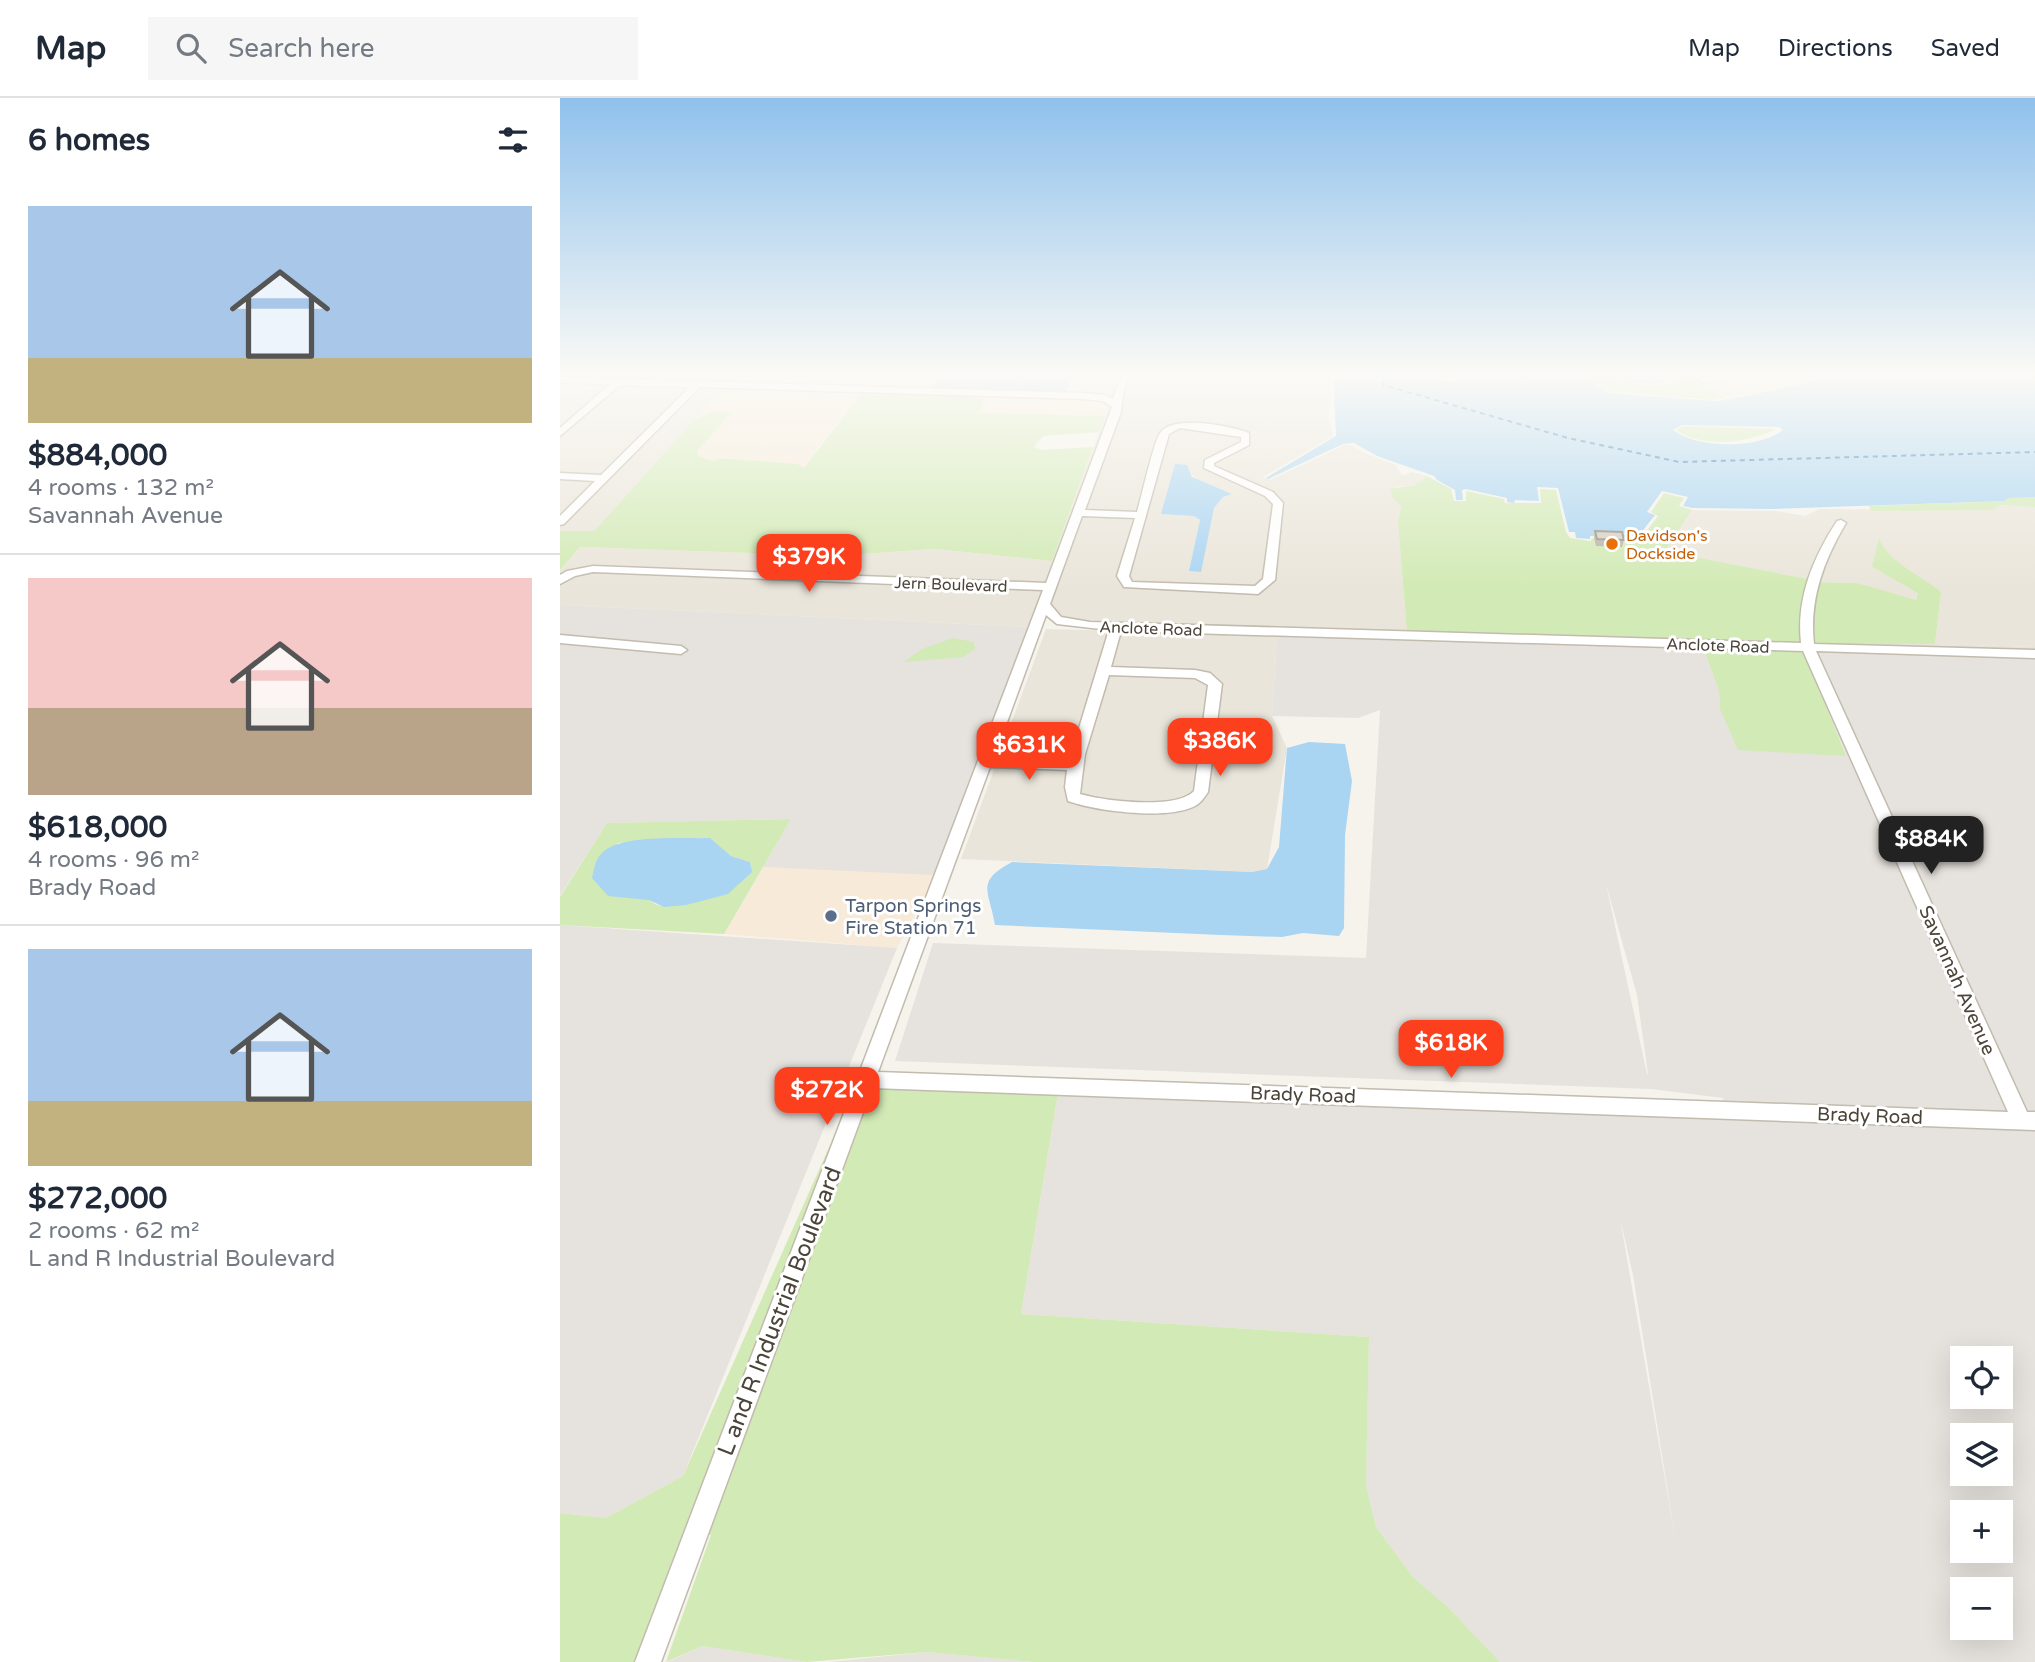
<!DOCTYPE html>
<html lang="en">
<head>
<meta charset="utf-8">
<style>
	:root { --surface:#fff; --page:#f6f6f7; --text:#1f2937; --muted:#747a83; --line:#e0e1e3; --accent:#fc3f1d }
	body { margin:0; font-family:"Varela Round",sans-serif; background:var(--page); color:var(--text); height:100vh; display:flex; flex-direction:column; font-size:26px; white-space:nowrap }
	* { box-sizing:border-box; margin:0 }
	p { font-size:23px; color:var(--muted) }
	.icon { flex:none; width:38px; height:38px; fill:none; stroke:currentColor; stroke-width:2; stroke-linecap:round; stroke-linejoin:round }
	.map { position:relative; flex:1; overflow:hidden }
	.panel { display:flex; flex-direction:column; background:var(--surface); width:560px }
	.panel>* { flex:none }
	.tools { position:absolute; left:1390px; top:1248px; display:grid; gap:14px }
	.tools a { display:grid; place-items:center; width:63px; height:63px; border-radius:0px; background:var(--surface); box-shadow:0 7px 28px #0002; font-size:35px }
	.price { position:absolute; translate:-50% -60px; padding:0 16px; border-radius:14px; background:var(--accent); color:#fff; font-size:23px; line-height:46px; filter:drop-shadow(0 2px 4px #0008) }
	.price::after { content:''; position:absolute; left:50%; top:42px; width:21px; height:16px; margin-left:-10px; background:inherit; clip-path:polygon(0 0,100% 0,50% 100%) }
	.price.selected { background:#222; color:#fff }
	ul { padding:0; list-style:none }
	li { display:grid; align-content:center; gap:14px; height:371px; padding:0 28px }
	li+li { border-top:2px solid var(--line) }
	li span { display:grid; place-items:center; height:217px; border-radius:0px; color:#555 }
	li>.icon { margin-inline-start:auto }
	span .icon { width:126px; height:126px; fill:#fffc; stroke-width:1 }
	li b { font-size:30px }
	h2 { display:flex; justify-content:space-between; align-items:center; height:84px; padding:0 28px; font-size:30px }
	header { display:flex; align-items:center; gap:42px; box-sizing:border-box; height:98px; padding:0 35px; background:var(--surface); border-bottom:2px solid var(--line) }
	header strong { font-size:33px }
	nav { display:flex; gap:38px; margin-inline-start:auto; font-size:24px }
	.search { width:490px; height:63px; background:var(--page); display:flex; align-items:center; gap:18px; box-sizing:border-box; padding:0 24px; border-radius:0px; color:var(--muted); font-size:26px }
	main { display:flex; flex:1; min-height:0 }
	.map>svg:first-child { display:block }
</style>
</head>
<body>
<header>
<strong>Map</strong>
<div class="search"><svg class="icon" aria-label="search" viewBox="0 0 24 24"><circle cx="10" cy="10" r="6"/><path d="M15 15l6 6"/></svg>Search here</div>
<nav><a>Map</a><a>Directions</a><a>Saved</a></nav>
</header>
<main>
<section class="panel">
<h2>6 homes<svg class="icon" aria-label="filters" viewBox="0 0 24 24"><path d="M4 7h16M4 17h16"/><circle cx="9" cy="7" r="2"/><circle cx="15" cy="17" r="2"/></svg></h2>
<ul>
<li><span style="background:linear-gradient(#a9c7e8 70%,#c2b280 0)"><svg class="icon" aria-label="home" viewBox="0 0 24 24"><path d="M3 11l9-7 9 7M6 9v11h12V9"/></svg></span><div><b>$884,000</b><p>4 rooms · 132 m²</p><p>Savannah Avenue</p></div></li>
<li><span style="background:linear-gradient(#f6c9c9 60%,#b9a48a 0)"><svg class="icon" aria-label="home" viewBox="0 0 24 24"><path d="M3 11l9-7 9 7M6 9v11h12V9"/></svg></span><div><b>$618,000</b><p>4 rooms · 96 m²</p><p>Brady Road</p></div></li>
<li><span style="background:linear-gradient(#a9c7e8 70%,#c2b280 0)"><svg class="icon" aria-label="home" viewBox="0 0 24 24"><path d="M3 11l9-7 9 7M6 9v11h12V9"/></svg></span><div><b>$272,000</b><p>2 rooms · 62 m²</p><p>L and R Industrial Boulevard</p></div></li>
</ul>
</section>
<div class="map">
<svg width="1475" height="1564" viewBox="0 0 1475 1564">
	<rect width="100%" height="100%" fill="#f6f3ec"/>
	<!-- residential -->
	<path fill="#eae5da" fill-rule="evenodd" d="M194 274H233L221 287 184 285Z
		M240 274H303L291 290 227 288Z
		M545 274H563L554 302 509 295 512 285Z
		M569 274H771V301L768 313 773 338 703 379 710 382 785 347H791L804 355 836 367 842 378 852 374 867 378 855 387 836 389 833 401 841 408 838 425 847 534 531 525 500 519 490 508 522 418 576 419 558 478 559 483 565 489 688 495 700 494 713 482 722 404 711 394 652 369 653 365 689 345V336L682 333 625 326 607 329 601 335 577 415 523 413Z
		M1126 274H1177L1139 281 1142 284 1196 274H1274L1201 294 1165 299 1131 280Z
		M1381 274H1475V279L1410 281Z
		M0 284 53 285 0 332Z
		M59 286 134 288 42 378 0 376V338Z
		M140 288 289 293 287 295 161 292 34 433H0V428Z
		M549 306 552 309 488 487 35 469 0 479V472L20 449 273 458 375 451 492 463Z
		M618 329 683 338V344L645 370 651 375 706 397 714 405 705 481 696 489 575 486 567 481 608 336ZM629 374 641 385 672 396 663 399 654 410 640 474 629 473 640 422 634 418 602 416Z
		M0 380 37 382 0 420Z
		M1441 407 1475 409V549L1375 546 1381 494 1336 463 1323 449 1312 469 1359 495 1355 503 1297 485 1256 484 1286 425 1279 422 1268 437 1248 481 1105 453 1132 412 1216 413 1245 418 1259 411 1433 412Z
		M31 474 486 492 470 529 0 507V484L13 477Z
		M486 531 717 537 712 618 727 650 707 771 692 774 401 761Z"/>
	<!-- commercial -->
	<path fill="#f7ead8" d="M303 274H380L368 292 291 290Z
		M161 292 286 295 289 293 539 302 549 306 545 318 419 315 426 298 302 296 272 331 244 370 238 366 159 360 153 363 138 358 137 353 168 317 134 322Z
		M203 769 377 775 337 850 164 836Z"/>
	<!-- industrial -->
	<path fill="#e6e2dd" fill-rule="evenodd" d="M0 274H103L93 283 0 281Z
		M110 274H194L184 285 99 284Z
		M0 507 470 529 376 777 203 769 231 721 47 725 0 798V545L122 556 127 550 0 538Z
		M717 537 1143 549 1159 593 1160 611 1286 657 1244 552 1451 1016 1164 1005 1163 1000 1091 991 335 963 373 845 806 860 820 612 798 620 712 618ZM1046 786 1077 897 1088 976H1087Z
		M1341 545 1475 549V553L1277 547Z
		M1254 552 1475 559V1017L1465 1016Z
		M0 827 337 850 123 1378 46 1420 0 1415Z
		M498 995 1475 1030V1564H940L889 1510 853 1479 816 1429 806 1387 809 1239 461 1216ZM1060 1120 1073 1177 1119 1463V1462ZM1402 1260H1440V1298H1402ZM1402 1337H1440V1376H1402ZM1402 1414H1440V1452H1402ZM1402 1491H1440V1530H1402Z
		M142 1548 247 1564H107Z
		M366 1554 473 1564H269Z"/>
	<!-- green -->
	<path fill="#d2eab5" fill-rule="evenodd" d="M1035 277C1059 285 1105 294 1127 278L1165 299 1154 302 1049 293 1029 281Z
		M301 296 426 298 420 315 545 318 539 334 483 338 474 349 482 352 533 349 492 463 375 451 273 458 20 449 0 472V433H34L134 322 157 313 172 314 137 353 138 358 153 363 159 360 238 366 244 370Z
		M1124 328 1216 331C1187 345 1144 351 1116 332Z
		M867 378 891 391 894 403H906V393L944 401 945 405H981L980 391 996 392 1006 434 1010 440 1030 443 1033 440 1080 442 1098 418 1091 414 1104 395 1124 400 1119 408 1132 412 1105 453 1248 481 1240 530 1243 546 847 534 838 425 841 408 833 401 830 391 855 387Z
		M1475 399V409L1441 407 1433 412 1311 413 1309 408 1444 403 1448 400Z
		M1319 440C1329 465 1361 477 1381 494L1375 546H1252L1249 533 1256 484 1297 485 1356 502 1358 495 1312 469Z
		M393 540 414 544 415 551 403 559 344 564 362 551Z
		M1143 549 1244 552 1286 658 1178 652 1160 611 1159 593Z
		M231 721 164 836 0 827V799L47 725ZM149 740 171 758 190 764 191 768C170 781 111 826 89 801 76 786 67 762 57 745Z
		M298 984 75 1564H0V1415L46 1420 123 1378Z
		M310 988 498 995 461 1216 809 1239 806 1387 816 1429 853 1479 889 1510 940 1564H473L366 1554 247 1564 142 1548 106 1564 151 1437 145 1435Z"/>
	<!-- water -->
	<path fill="#a9d4f2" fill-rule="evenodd" d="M384 274H542L510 284 506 295 370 292Z
		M773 274H870V278C885 285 897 287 909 274H1124V277C1103 293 1058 283 1035 276L1027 280 1048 295 1155 303 1188 298 1292 274H1376L1410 282 1475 280V399L1448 400 1444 403 1212 411 1132 410 1123 408 1128 399 1102 393 1087 414 1095 417 1077 440 1030 438V441L1016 440 1015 434H1009L998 390 977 389 979 403 955 402 954 405 947 404V400L906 391 902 392 903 402H896L895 392 877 382 874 378 817 358 794 345 783 346 708 381 706 380 776 338ZM1122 327 1219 329 1223 332C1199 351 1138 351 1113 332Z
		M615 366 627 367 632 379 672 396 663 399 654 410 641 474 629 473 640 422 634 418 601 416Z
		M749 644 785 646 792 683 785 737 784 830 779 838 743 835 722 839 661 837 435 827C429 792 415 784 452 764L692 774 707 771 719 749 727 650Z
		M150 740 171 758 190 764 192 774 168 796 126 807 104 809 89 802 48 798 32 780C34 771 35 762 42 755 60 736 123 741 150 740Z"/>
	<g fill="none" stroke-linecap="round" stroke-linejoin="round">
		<!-- ferry -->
		<path stroke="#2e7ab2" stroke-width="2" stroke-dasharray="5 4.5" stroke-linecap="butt" d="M825 274 823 287 1008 340 1119 364 1475 354"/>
		<defs>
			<path id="minor" d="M562 274H570L563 296 561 314 525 412 577 414C582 397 593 346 600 335 613 316 671 328 689 335V347L654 365V368L713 394 723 405 715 482 698 496 564 489 557 478 575 420 522 418 490 506 501 519 530 524 1241 545C1236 500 1253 460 1277 423L1281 422 1286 425C1264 462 1249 501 1254 546L1475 552V560L1256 553 1467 1014H1475V1032L312 990 101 1564H75L483 492 33 474 15 478 0 486V477L7 473 33 468 486 485 552 309 543 303 524 301 140 289 4 426 0 427V418L35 383 0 381V375L41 377 130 289 60 287 0 338V330L50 286 0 285V279L524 295 545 297 553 301ZM620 330 681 339V344L645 362 644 370 705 398 713 406 703 481 695 488 572 484 569 478 609 336ZM486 517 497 526 549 532 509 663 434 660ZM561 533 1243 553 1448 1014 318 974 430 669 507 672 505 689 508 703C537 713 604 722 633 709 640 706 644 700 648 694L662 586 650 575 635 572 551 569ZM549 577 635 580 648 587 634 693C616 712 545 703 520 696L525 656Z
				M1173 274H1190L1143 285 1138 282Z
				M0 537 121 548 127 552 121 556 0 545Z"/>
		</defs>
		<!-- minor casing -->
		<use href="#minor" stroke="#c2bbae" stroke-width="3"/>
		<!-- minor -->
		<use href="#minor" fill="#fff" fill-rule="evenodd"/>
	</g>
	<!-- wall -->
	<path fill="#bab2a6" d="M1035 433 1064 442 1062 449 1036 448 1034 440Z"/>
	<!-- building -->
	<path fill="#d8cfc1" stroke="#979187" stroke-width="2" d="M1035 433 1062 434 1064 442 1037 441Z"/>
	<!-- sky -->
	<linearGradient id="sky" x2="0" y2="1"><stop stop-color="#8fc1ec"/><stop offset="0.56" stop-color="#fbfaf6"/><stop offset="1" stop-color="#fbfaf6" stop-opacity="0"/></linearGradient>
	<rect width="1475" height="493" fill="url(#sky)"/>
	<!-- markers -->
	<circle fill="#e8710a" stroke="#fff" stroke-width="2.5" cx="1052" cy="446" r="7"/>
	<circle fill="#5c6f8a" stroke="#fff" stroke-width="2.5" cx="271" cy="818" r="7"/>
	<g text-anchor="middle" stroke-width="6" stroke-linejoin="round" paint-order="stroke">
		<!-- far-food labels -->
		<g font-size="16" fill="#c56008" stroke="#fff" text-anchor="start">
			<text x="1066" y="443">Davidson's<tspan x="1066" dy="18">Dockside</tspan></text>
		</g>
		<!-- far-street labels -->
		<g font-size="16" fill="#4b4439" stroke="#fff">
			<text transform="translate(391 486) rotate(2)" y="6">Jern Boulevard</text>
			<text transform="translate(591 530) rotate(2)" y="6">Anclote Road</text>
			<text transform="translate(1158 547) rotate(2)" y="6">Anclote Road</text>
		</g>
		<!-- service labels -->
		<g font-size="19" fill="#4e5e75" stroke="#fff" text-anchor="start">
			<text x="285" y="814">Tarpon Springs<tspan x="285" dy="22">Fire Station 71</tspan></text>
		</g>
		<!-- street labels -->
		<g font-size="19" fill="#4b4439" stroke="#fff">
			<text transform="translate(1398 882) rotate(66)" y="7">Savannah Avenue</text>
			<text transform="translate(743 996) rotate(2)" y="7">Brady Road</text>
			<text transform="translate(1310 1017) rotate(2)" y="7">Brady Road</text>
		</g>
		<!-- near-street labels -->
		<g font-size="23" fill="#4b4439" stroke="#fff">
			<text transform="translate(219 1213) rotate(-69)" y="8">L and R Industrial Boulevard</text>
		</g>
	</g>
</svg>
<div class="tools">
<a><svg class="icon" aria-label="locate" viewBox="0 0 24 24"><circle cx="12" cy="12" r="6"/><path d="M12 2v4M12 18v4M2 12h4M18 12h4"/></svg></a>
<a><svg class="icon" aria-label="layers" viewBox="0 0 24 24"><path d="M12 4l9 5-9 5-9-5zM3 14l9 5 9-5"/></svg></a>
<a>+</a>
<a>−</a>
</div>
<b class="price" style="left:249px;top:496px">$379K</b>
<b class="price" style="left:660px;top:680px">$386K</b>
<b class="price" style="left:469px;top:684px">$631K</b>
<b class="price selected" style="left:1371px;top:778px">$884K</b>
<b class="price" style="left:891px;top:982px">$618K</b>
<b class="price" style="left:267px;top:1029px">$272K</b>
</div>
</main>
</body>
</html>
